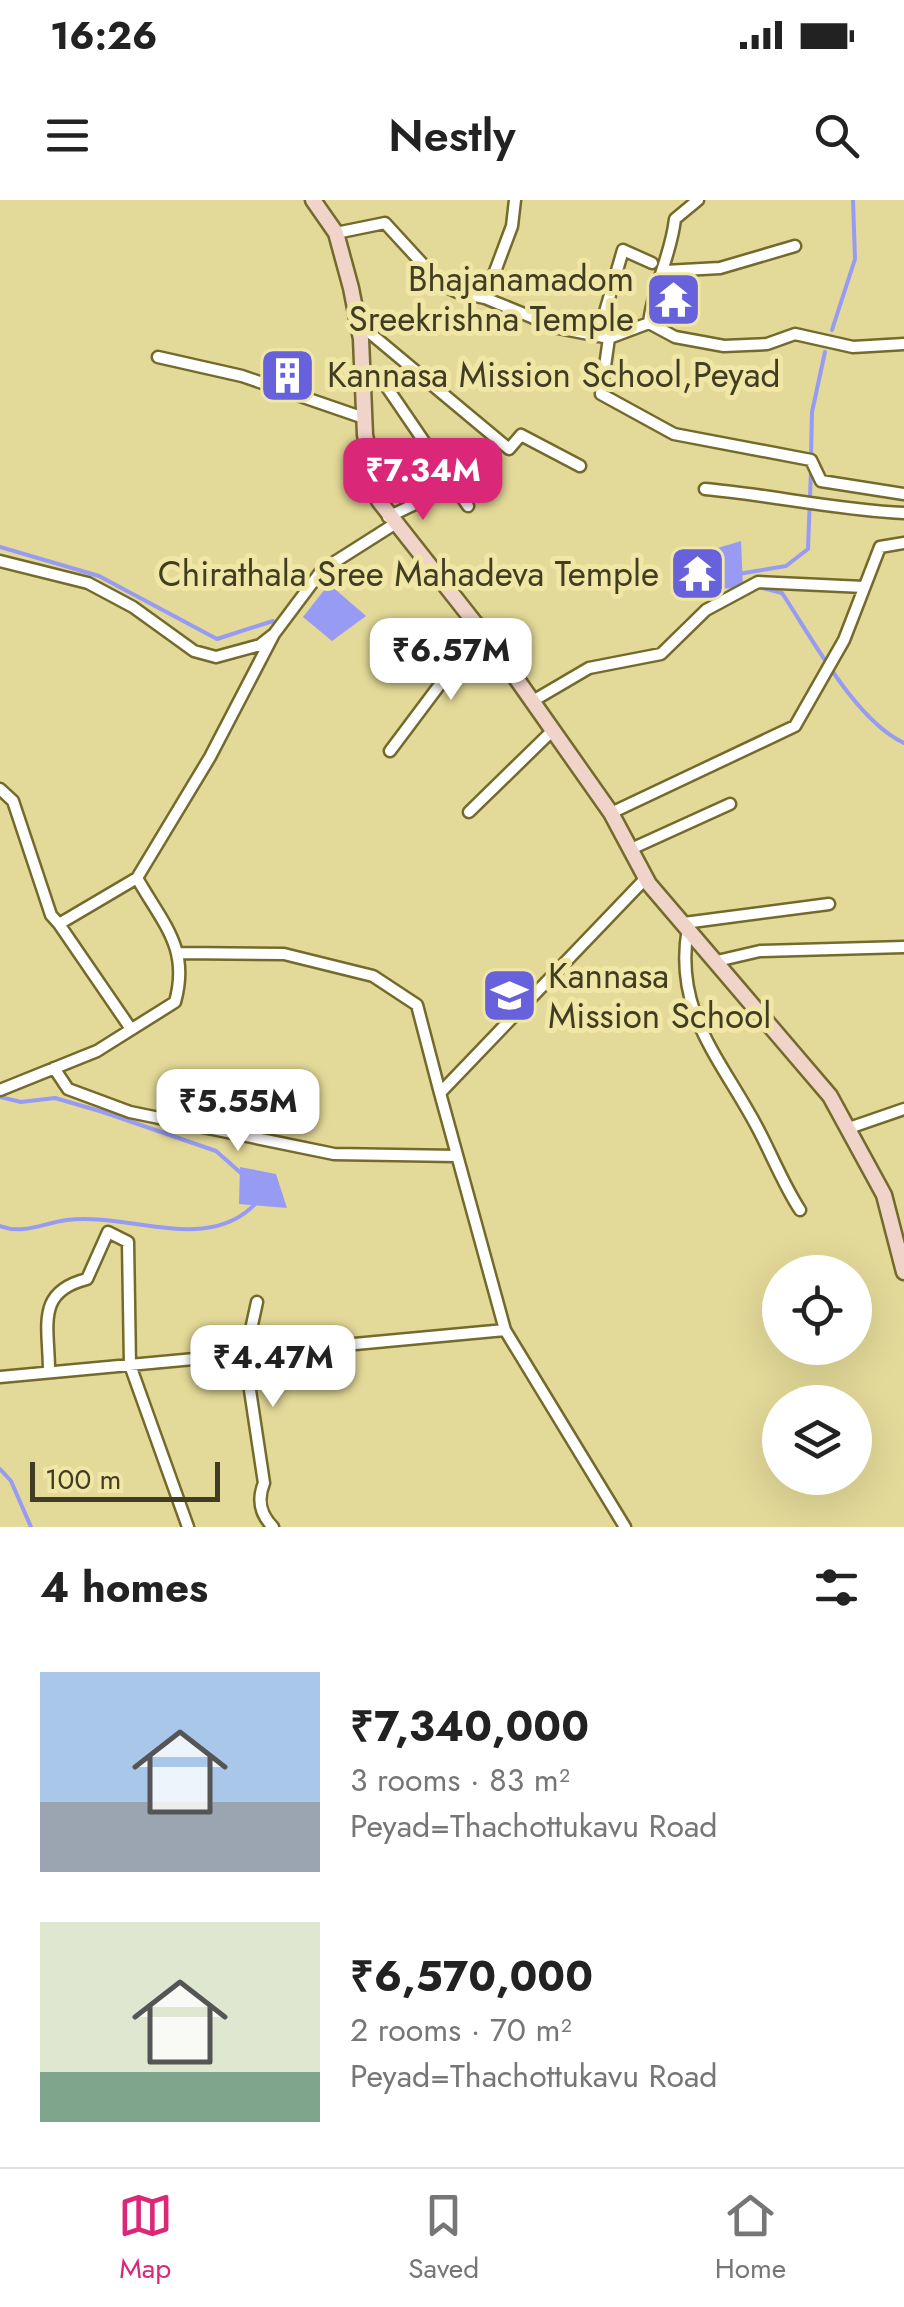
<!DOCTYPE html>
<html lang="en">
<head>
<meta charset="utf-8">
<style>
	:root { --surface:#fff; --page:#f2f2f2; --text:#222; --muted:#767676; --line:#e0e0e0; --accent:#db2777 }
	body { margin:0; font-family:Jost,sans-serif; background:var(--page); color:var(--text); height:100vh; display:flex; flex-direction:column; font-size:38px; white-space:nowrap }
	* { box-sizing:border-box; margin:0 }
	p { font-size:32px; color:var(--muted) }
	.icon { flex:none; width:55px; height:55px; fill:none; stroke:currentColor; stroke-width:2; stroke-linecap:round; stroke-linejoin:round }
	.map { position:relative; height:1327px; overflow:hidden }
	.sheet { display:flex; flex-direction:column; background:var(--surface); flex:1 }
	.sheet>* { flex:none }
	.tools { position:absolute; left:762px; top:1055px; display:grid; gap:20px }
	.tools a { display:grid; place-items:center; width:110px; height:110px; border-radius:50%; background:var(--surface); box-shadow:0 10px 40px #0002; font-size:50px }
	.scale { position:absolute; left:30px; bottom:25px; width:190px; box-sizing:border-box; padding-left:10px; border:5px solid #413d22; border-top:0; font-size:28px; line-height:35px; white-space:nowrap; color:#413d22; -webkit-text-stroke:8px #f0e6a5; paint-order:stroke }
	.price { position:absolute; translate:-50% -85px; padding:0 22px; border-radius:20px; background:#fff; color:#222; font-size:32px; line-height:65px; filter:drop-shadow(0 2px 5px #0008) }
	.price::after { content:''; position:absolute; left:50%; top:60px; width:30px; height:22px; margin-left:-15px; background:inherit; clip-path:polygon(0 0,100% 0,50% 100%) }
	.price.on { background:var(--accent); color:#fff }
	ul { padding:0; list-style:none }
	li { display:flex; align-items:center; gap:30px; height:250px; padding:0 40px }
	li span { display:grid; place-items:center; flex:none; width:280px; height:200px; border-radius:0px; color:#555 }
	li>.icon { margin-inline-start:auto }
	span .icon { width:120px; height:120px; fill:#fffc; stroke-width:1 }
	li b { font-size:42px }
	h2 { display:flex; justify-content:space-between; align-items:center; height:120px; padding:0 40px; font-size:42px }
	.status { display:flex; justify-content:space-between; align-items:center; height:70px; padding:0 50px; background:var(--surface); direction:ltr }
	.status svg { height:28px; fill:currentColor }
	header { display:flex; justify-content:space-between; align-items:center; height:130px; padding:0 40px; background:var(--surface); font-size:45px; font-weight:600 }
	.dock { display:flex; justify-content:space-around; align-items:center; height:140px; border-top:2px solid var(--line); background:var(--surface); font-size:28px; color:var(--muted) }
	.dock a { display:grid; justify-items:center; gap:5px }
	.dock .on { color:var(--accent) }
	.map>svg:first-child { display:block }
</style>
</head>
<body>
<div class="status"><b>16:26</b><svg viewBox="0 0 49 12"><path d="M0 12V9h3v3zM5 12V6h3v6zM10 12V3h3v9zM15 12V0h3v12zM26 1h20v11H26zM47 4h2v5h-2z"/></svg></div>
<header><svg class="icon" aria-label="menu" viewBox="0 0 24 24"><path d="M4 6h16M4 12h16M4 18h16"/></svg>Nestly<svg class="icon" aria-label="search" viewBox="0 0 24 24"><circle cx="10" cy="10" r="6"/><path d="M15 15l6 6"/></svg></header>
<div class="map">
<svg width="904" height="1327" viewBox="0 0 904 1327">
	<rect width="100%" height="100%" fill="#e3d998"/>
	<!-- water -->
	<path fill="#979bf3" d="M741 341 743 388 712 389 711 350Z
		M329 384 366 416 332 441 303 417Z
		M240 967 276 974 287 1008 239 1004Z"/>
	<g fill="none" stroke-linecap="round" stroke-linejoin="round">
		<!-- stream -->
		<path stroke="#979bf3" stroke-width="4" d="M832 130 855 59 853 0
			M811 256 812 212 825 152
			M0 347 99 376 217 439 273 421
			M738 374 786 366 808 349 811 270
			M755 386 782 393C812 438 855 520 904 543
			M0 897 21 902 55 898 103 912 216 951 242 974
			M0 1026C24 1035 43 1023 67 1020 130 1012 210 1056 258 1001
			M0 1269 11 1281 31 1327"/>
		<defs>
			<path id="minor" d="M698 0 675 19C671 56 653 86 649 123L675 137 724 146 767 144 795 134 853 147 904 144
				M336 33 385 23 441 84 457 92 485 98 558 128 609 138 649 123
				M665 71 720 68 795 46
				M485 98 512 26 515 0
				M358 123 509 249 521 235 580 266
				M598 136 623 50 652 63
				M609 138 601 194 674 234 811 260 821 281 904 294
				M158 157 242 176 364 218
				M362 171 382 180 468 306
				M705 289C772 295 837 310 904 313
				M388 317 440 292
				M0 361 88 383 133 407 194 451 216 457 260 445 274 434 322 370 393 325
				M531 502 589 468 661 454 706 410 758 382 864 387
				M390 551 480 431
				M0 589 13 601 51 715 59 724 137 678 210 557 274 434
				M469 612 551 532
				M611 613 795 526 844 440 880 347 904 343
				M631 649 730 604
				M684 723 829 704
				M59 724 131 829
				M688 728C673 812 721 859 757 927 772 955 783 984 800 1010
				M179 753 284 754 373 776 417 805 440 893
				M717 761 760 751 904 747
				M54 868 68 889 130 912 334 954 457 956
				M0 890 97 851 175 802C190 748 163 724 137 678
				M849 928 904 909
				M257 1102 245 1157 264 1283C257 1300 260 1314 273 1327
				M505 1130 625 1327
				M49 1171C49 1126 35 1092 87 1079L108 1032 128 1042 130 1165 188 1327
				M0 1177 505 1130 440 893 646 678"/>
			<path id="secondary" d="M313 0 336 33 351 88 361 139 365 235 379 301 497 451 611 613 649 684 830 896 884 995 904 1072"/>
		</defs>
		<!-- minor casing -->
		<use href="#minor" stroke="#736a2b" stroke-width="15"/>
		<!-- secondary casing -->
		<use href="#secondary" stroke="#736a2b" stroke-width="19"/>
		<!-- minor -->
		<use href="#minor" stroke="#fff" stroke-width="10"/>
		<!-- secondary -->
		<use href="#secondary" stroke="#f0d4ca" stroke-width="14"/>
	</g>
	<!-- icons -->
	<defs>
		<symbol id="temple-square" viewBox="-11 -11 22 22"><rect x="-9" y="-9" width="18" height="18" rx="4" fill="#6762db" stroke="#f0e6a5"/><path d="M0-6L5-2H3V0L6.5 2.5H4V6H1.5V3h-3V6H-4V2.5H-6.5L-3 0V-2H-5Z" fill="#fff"/></symbol>
		<symbol id="building-square" viewBox="-11 -11 22 22"><rect x="-9" y="-9" width="18" height="18" rx="4" fill="#6762db" stroke="#f0e6a5"/><path d="M-4-6H4V6H1V3H-1V6H-4ZM-2.5-4.3h1.7v1.8h-1.7ZM.8-4.3h1.7v1.8H.8ZM-2.5-1h1.7V.8h-1.7ZM.8-1h1.7V.8H.8Z" fill="#fff"/></symbol>
		<symbol id="school-square" viewBox="-11 -11 22 22"><rect x="-9" y="-9" width="18" height="18" rx="4" fill="#6762db" stroke="#f0e6a5"/><path d="M0-5L7-2L0 1L-7-2ZM-4 1L0 2.5L4 1V4Q0 6-4 4Z" fill="#fff"/></symbol>
	</defs>
	<g fill-rule="evenodd">
		<use href="#temple-square" x="642" y="68" width="63" height="63"/>
		<use href="#building-square" x="256" y="144" width="63" height="63"/>
		<use href="#temple-square" x="666" y="342" width="63" height="63"/>
		<use href="#school-square" x="478" y="764" width="63" height="63"/>
	</g>
	<g text-anchor="middle" stroke-width="10" stroke-linejoin="round" paint-order="stroke">
		<!-- poi labels -->
		<g font-size="35" fill="#413d22" stroke="#f0e6a5" text-anchor="end">
			<text x="634" y="91">Bhajanamadom<tspan x="634" dy="40">Sreekrishna Temple</tspan></text>
			<text x="327" y="187" text-anchor="start">Kannasa Mission School,Peyad</text>
			<text x="659" y="386">Chirathala Sree Mahadeva Temple</text>
			<text x="548" y="788" text-anchor="start">Kannasa<tspan x="548" dy="40">Mission School</tspan></text>
		</g>
	</g>
</svg>
<div class="tools">
<a><svg class="icon" aria-label="locate" viewBox="0 0 24 24"><circle cx="12" cy="12" r="6"/><path d="M12 2v4M12 18v4M2 12h4M18 12h4"/></svg></a>
<a><svg class="icon" aria-label="layers" viewBox="0 0 24 24"><path d="M12 4l9 5-9 5-9-5zM3 14l9 5 9-5"/></svg></a>
</div>
<div class="scale">100 m</div>
<b class="price on" style="left:423px;top:323px">₹7.34M</b>
<b class="price" style="left:451px;top:503px">₹6.57M</b>
<b class="price" style="left:238px;top:954px">₹5.55M</b>
<b class="price" style="left:273px;top:1210px">₹4.47M</b>
</div>
<section class="sheet">
<h2>4 homes<svg class="icon" aria-label="filters" viewBox="0 0 24 24"><path d="M4 7h16M4 17h16"/><circle cx="9" cy="7" r="2"/><circle cx="15" cy="17" r="2"/></svg></h2>
<ul>
<li><span style="background:linear-gradient(#a9c7e8 65%,#9aa5b1 0)"><svg class="icon" aria-label="home" viewBox="0 0 24 24"><path d="M3 11l9-7 9 7M6 9v11h12V9"/></svg></span><div><b>₹7,340,000</b><p>3 rooms · 83 m²</p><p>Peyad=Thachottukavu Road</p></div></li>
<li><span style="background:linear-gradient(#dfe7d0 75%,#7fa58c 0)"><svg class="icon" aria-label="home" viewBox="0 0 24 24"><path d="M3 11l9-7 9 7M6 9v11h12V9"/></svg></span><div><b>₹6,570,000</b><p>2 rooms · 70 m²</p><p>Peyad=Thachottukavu Road</p></div></li>
</ul>
</section>
<nav class="dock">
<a class="on"><svg class="icon" aria-label="map" viewBox="0 0 24 24"><path d="M3 6l6-2 6 2 6-2v14l-6 2-6-2-6 2zM9 4v14M15 6v14"/></svg>Map</a>
<a><svg class="icon" aria-label="saved" viewBox="0 0 24 24"><path d="M7 4h10v16l-5-4-5 4z"/></svg>Saved</a>
<a><svg class="icon" aria-label="home" viewBox="0 0 24 24"><path d="M3 11l9-7 9 7M6 9v11h12V9"/></svg>Home</a>
</nav>
</body>
</html>
